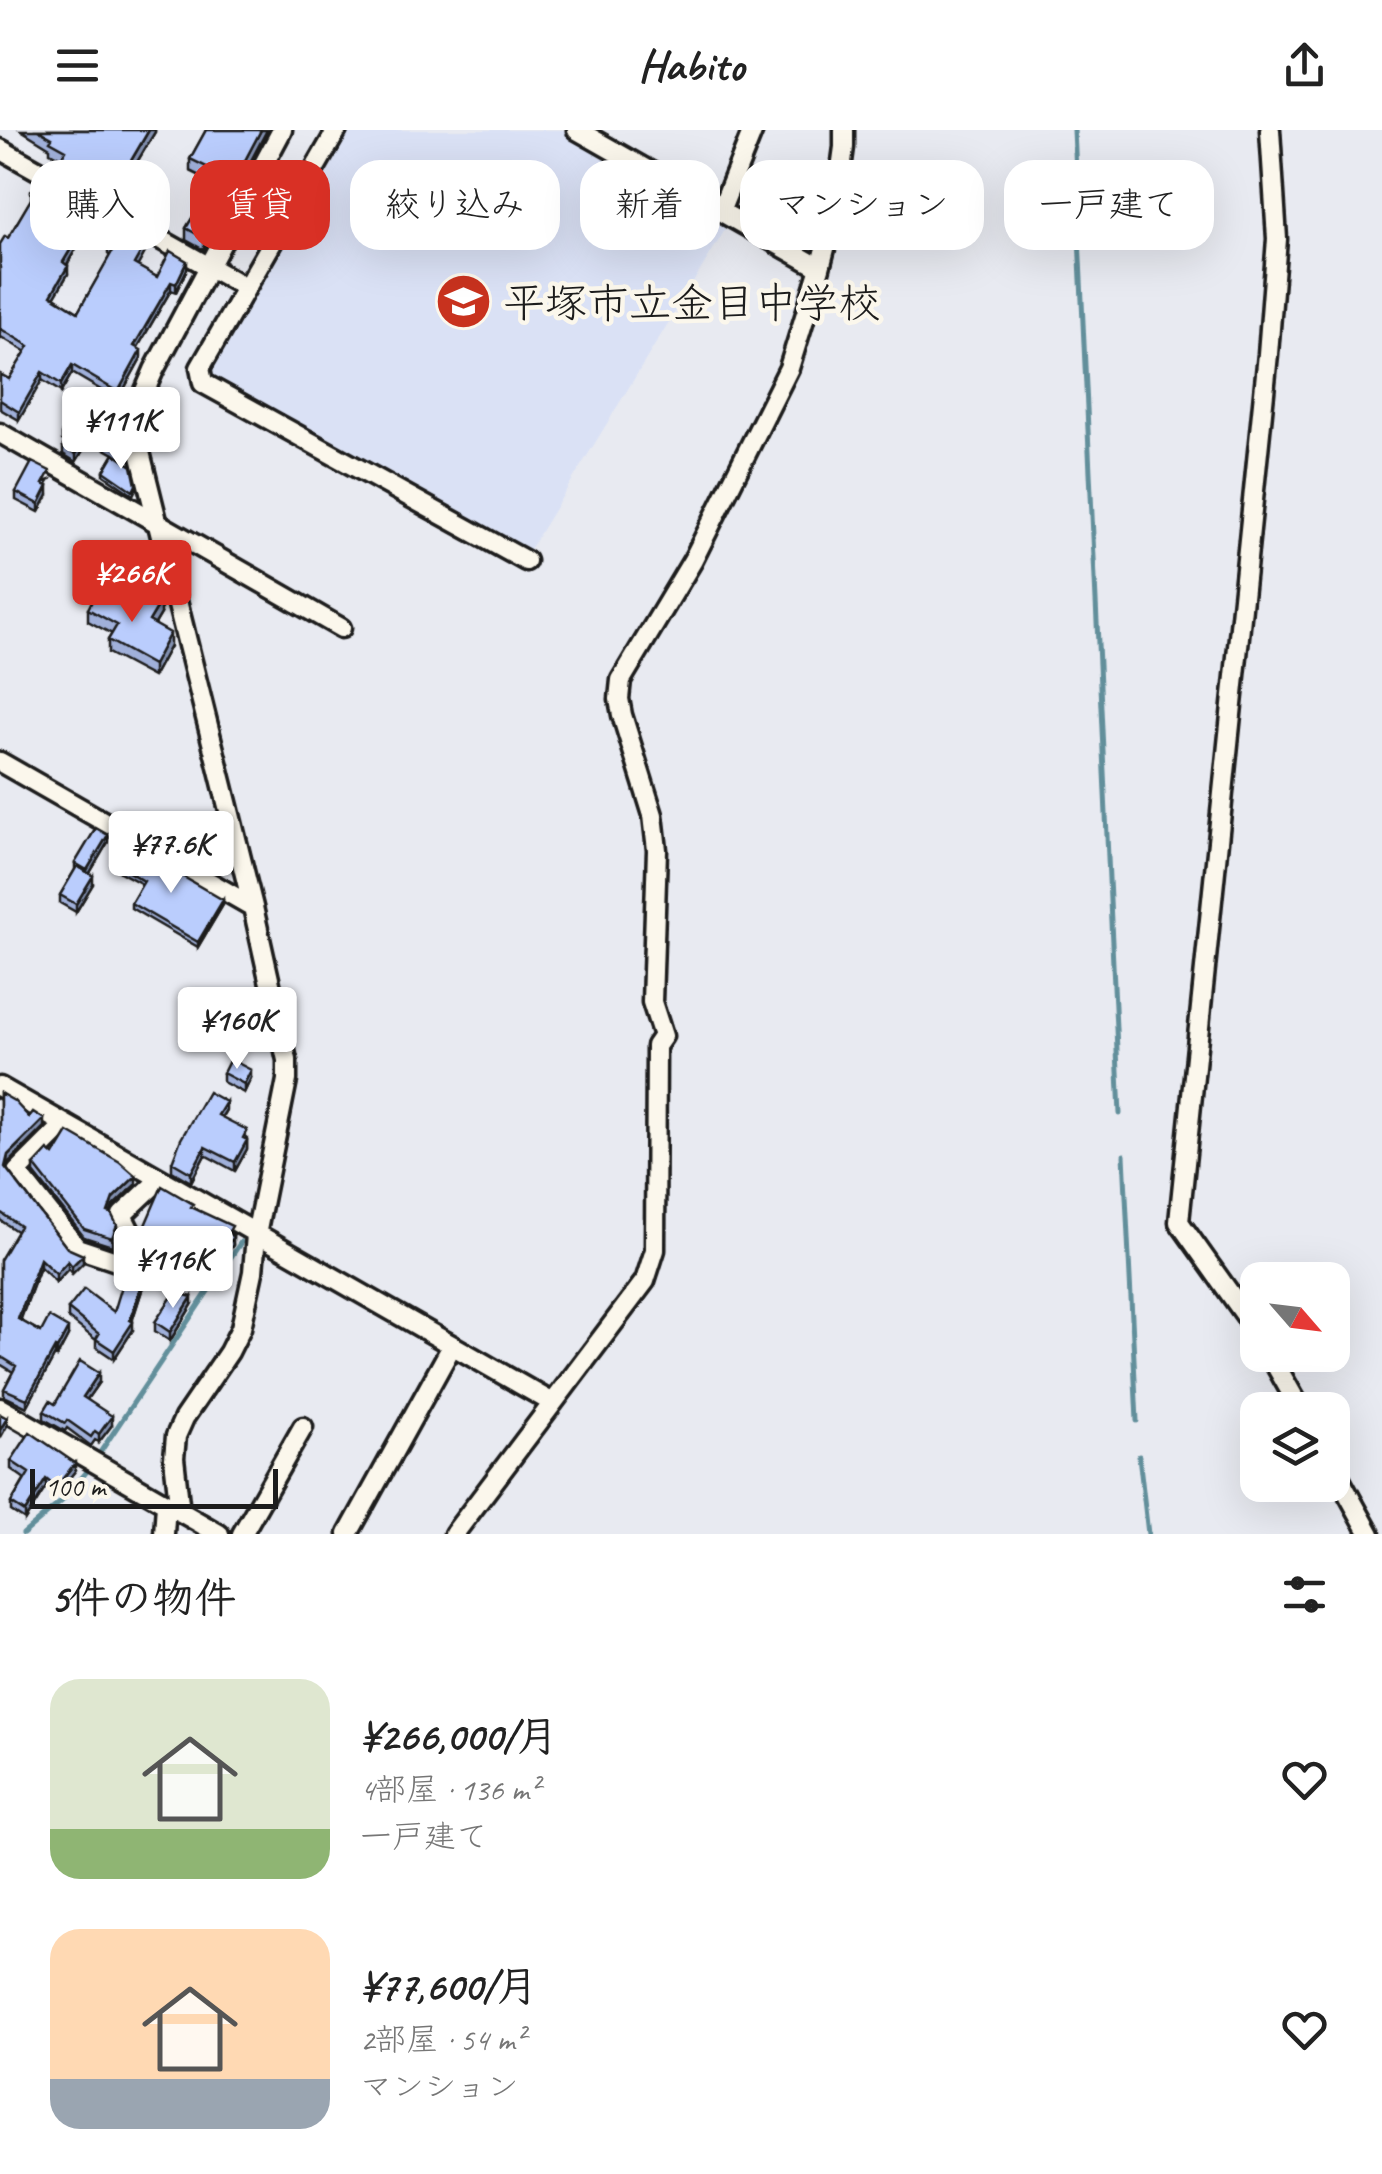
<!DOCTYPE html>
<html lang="ja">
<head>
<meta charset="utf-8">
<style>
	:root { --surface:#fff; --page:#f6f6f6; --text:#222; --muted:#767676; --accent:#d93025 }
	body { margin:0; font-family:Caveat,"Klee One",sans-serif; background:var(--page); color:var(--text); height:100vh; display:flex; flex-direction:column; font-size:38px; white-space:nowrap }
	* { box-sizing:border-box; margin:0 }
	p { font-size:32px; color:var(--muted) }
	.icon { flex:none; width:55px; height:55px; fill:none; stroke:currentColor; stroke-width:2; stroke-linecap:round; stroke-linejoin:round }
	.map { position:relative; height:1404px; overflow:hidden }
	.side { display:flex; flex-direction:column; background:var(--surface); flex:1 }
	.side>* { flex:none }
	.guide { position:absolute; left:30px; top:30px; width:1322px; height:90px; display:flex; gap:20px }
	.needle { width:65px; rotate:118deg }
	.buttons { position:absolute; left:1240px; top:1132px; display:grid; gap:20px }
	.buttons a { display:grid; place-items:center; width:110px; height:110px; border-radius:20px; background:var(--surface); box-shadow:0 10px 40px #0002; font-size:50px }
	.scale { position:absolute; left:30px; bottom:25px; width:248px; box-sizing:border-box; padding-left:10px; border:5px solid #1c1c1c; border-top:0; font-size:28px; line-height:35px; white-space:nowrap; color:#1c1c1c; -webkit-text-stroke:8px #fbf7ec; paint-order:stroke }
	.price { position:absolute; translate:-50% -85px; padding:0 22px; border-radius:10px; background:#fff; color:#222; font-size:32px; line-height:65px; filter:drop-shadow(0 2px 5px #0008) }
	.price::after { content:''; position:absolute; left:50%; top:60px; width:30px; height:22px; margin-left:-15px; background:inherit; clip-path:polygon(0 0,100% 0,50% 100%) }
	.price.current { background:var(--accent); color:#fff }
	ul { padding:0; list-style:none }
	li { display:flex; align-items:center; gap:30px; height:250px; padding:0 50px }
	li span { display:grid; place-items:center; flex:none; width:280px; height:200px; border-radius:30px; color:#555 }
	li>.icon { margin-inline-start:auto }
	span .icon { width:120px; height:120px; fill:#fffc; stroke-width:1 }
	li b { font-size:42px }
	h2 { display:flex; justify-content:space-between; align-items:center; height:120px; padding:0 50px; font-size:42px }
	.chip { padding:0 35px; border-radius:30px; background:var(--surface); box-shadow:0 10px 40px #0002; font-size:35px; line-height:90px }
	.chip.current { background:var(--accent); color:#fff }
	header { display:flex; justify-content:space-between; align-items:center; height:130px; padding:0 50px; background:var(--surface); font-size:45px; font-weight:700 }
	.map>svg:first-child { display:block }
</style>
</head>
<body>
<header><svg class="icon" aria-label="menu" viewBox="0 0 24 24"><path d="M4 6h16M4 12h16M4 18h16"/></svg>Habito<svg class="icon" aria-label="share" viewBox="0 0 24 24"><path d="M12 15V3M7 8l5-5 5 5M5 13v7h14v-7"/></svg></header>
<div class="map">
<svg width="1382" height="1404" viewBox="0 0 1382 1404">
	<rect width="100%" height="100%" fill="#e8eaf1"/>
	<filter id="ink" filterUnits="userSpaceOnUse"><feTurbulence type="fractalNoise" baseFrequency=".01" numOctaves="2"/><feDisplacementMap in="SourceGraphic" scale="20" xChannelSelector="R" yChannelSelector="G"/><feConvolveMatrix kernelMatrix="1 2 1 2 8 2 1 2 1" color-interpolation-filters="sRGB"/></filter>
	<g filter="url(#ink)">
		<!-- built -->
		<path fill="#dae1f5" d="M344 0H563L723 92 725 100 526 426 208 249 206 244Z"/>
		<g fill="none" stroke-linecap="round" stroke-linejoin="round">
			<!-- stream -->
			<path stroke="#628f9b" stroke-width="5" d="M1074 0 1120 984
				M1124 1025 1137 1291
				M1139 1326 1148 1404
				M23 1404 62 1371 89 1339 241 1112"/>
			<defs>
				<path id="minor" d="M337 0 200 238 203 253 526 431
					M577 0 820 138
					M0 19 245 157
					M720 82 753 0
					M0 303 341 498
					M0 632 253 777
					M0 957 553 1273
					M65 994 17 1042 77 1118 119 1132 131 1103 122 1085 159 1050
					M1258 1203 1179 1092 1268 224 1277 109 1270 0
					M1270 1225 1301 1280
					M0 1278 219 1404
					M1332 1335 1370 1404
					M180 1382 174 1328 176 1306 184 1288 229 1222 241 1198 253 1142 256 1105 287 950V930L253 777 137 310 140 272 154 240 282 0
					M164 1404 166 1374
					M242 1404 303 1297
					M348 1404 452 1216
					M454 1404 645 1151 655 1120 656 916 663 906 652 872 657 720 653 685 622 585 619 569 621 550 693 430 789 238 820 138 836 76 844 17V0"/>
			</defs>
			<!-- minor casing -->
			<use href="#minor" stroke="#1c1c1c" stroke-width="25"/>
			<!-- minor -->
			<use href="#minor" stroke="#fbf7ec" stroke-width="18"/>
		</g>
		<!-- wall -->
		<path fill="#a0b0da" stroke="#1c1c1c" stroke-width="2.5" d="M21 0H155V2L115 69 61 39V28L50 22V18Z
			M206 0H267L204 120 186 110V98L206 65 202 63 204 48 190 41V29Z
			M31 61 101 91 89 112 82 108 67 135 68 144 54 167 78 182 110 126 108 124V116L148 117 137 136 157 147 187 139 176 162 171 160 137 218 141 228 118 270 72 243 61 262 42 250 19 290 0 279V244L9 249 26 222 1 207 0 208V114L8 108 31 70Z
			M126 280V297L122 303 126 318 121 328 136 359 133 365 104 345V341L114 324 89 310 76 332 63 324V316L65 312 62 310V302L104 290Z
			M50 350 46 356 48 365 39 382 16 370V362Z
			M88 479H136L161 484 155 494 170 516 153 547 108 523V510L112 504 88 491Z
			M108 712 89 744 93 754 76 782 60 773V765L75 740V733Z
			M120 737 223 775 198 817 131 778V773L142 754 120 742Z
			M223 943 251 948 244 963 223 952Z
			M0 963 44 997 8 1033 7 1039 67 1118 83 1133 72 1144 68 1139 56 1152 40 1137 20 1190 41 1202 68 1206 57 1227 55 1225 27 1277 4 1266V1259L13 1242 0 1234V1130L18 1102 0 1090Z
			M226 980 222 987 247 1008V1019L235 1041 205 1025 191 1052 172 1041V1032Z
			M54 1025 136 1054 113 1076 111 1083 117 1104 112 1116 84 1107 34 1043V1035Z
			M193 1078 232 1104 233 1115 203 1158 133 1131V1123Z
			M142 1160 132 1191 133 1200 114 1229 96 1217V1210L68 1188V1179L114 1182Z
			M192 1175 170 1211 155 1201V1192Z
			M99 1252 87 1269 112 1295 99 1312 95 1310 91 1316 67 1298 65 1301 44 1289V1281Z
			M11 1331 75 1341 56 1365 46 1357 25 1390 11 1381V1373L25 1349 11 1339Z"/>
		<!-- shaded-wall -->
		<path fill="#8290b1" stroke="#1c1c1c" stroke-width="2.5" d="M149 0H155V2L115 69V58Z
			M261 0H267L204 120V108Z
			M101 83V91L89 112V104Z
			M82 100V108L63 141V132Z
			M148 109V117L134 143V134Z
			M187 131V139L176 162V154Z
			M68 136V144L51 173V165Z
			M171 152V160L134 224V216Z
			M141 220V228L118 270V262Z
			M72 235V243L61 262V254Z
			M42 242V250L19 290V282Z
			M126 289V297L118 309V301Z
			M89 302V310L76 332V324Z
			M126 310V318L121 328V320Z
			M48 356V365L39 382V374Z
			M161 471V484L149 504V491Z
			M170 503V516L153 547V535Z
			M108 705V712L87 748V740Z
			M93 746V754L76 782V774Z
			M223 770V775L198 817V812Z
			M251 940V948L244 963V954Z
			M226 972V980L218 993V985Z
			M44 989V997L8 1033 5 1045 8 1025Z
			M247 1010V1019L235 1041V1032Z
			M205 1017V1025L191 1052V1043Z
			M136 1046V1054L113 1076 108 1090V1082L113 1068Z
			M117 1095V1104L112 1116V1108Z
			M233 1107V1115L203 1158V1150Z
			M83 1125V1133L72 1144V1136Z
			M40 1129V1137L18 1197V1189Z
			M68 1131V1139L56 1152V1144Z
			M142 1151V1160L131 1195 133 1192V1200L114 1229V1221L130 1190Z
			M192 1167V1175L170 1211V1202Z
			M68 1198V1206L57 1227V1219Z
			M55 1218V1225L27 1277V1269Z
			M99 1243V1252L83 1275V1267Z
			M112 1286V1295L99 1312V1304Z
			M7 1288V1296L0 1309V1300Z
			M75 1333V1341L56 1365V1357Z
			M46 1349V1357L25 1390V1382Z"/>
		<!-- building -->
		<path fill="#bacdfd" stroke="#1c1c1c" stroke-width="2.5" d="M38 0H149L115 58 61 28 66 20 50 11 52 8Z
			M206 0H261L204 108 186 98 212 56 202 51 209 38 190 29Z
			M40 48 101 83 89 104 82 100 63 132 68 136 51 165 78 182 113 120 108 116 123 94 148 109 134 134 157 147 170 121 187 131 176 154 171 152 134 216 141 220 118 262 72 235 61 254 42 242 19 282 0 270V244L9 249 29 216 1 199 0 200V114L5 106 8 108 34 64 31 61Z
			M114 273 126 280V289L118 301 125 305 126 310 121 320 89 302 76 324 63 316 69 306 62 302 79 275 104 290Z
			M114 324 132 336 136 355 133 361 104 341Z
			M32 332 50 341 43 354 48 356 39 374 16 362Z
			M98 459 136 479 144 463 161 471 149 491 170 503 153 535 108 510 117 495 88 479Z
			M96 698 108 705 87 740 75 733Z
			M132 717 223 770 198 812 131 773 144 751 120 737Z
			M77 736 93 746 76 774 60 765Z
			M230 929 251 940 244 954 223 943Z
			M208 962 226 972 218 985 247 1000 243 1008 247 1010 235 1032 205 1017 191 1043 172 1032 181 1009Z
			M0 963 14 971 29 987 33 982 44 989 8 1025 5 1037 67 1118 83 1125 72 1136 68 1131 56 1144 40 1129 18 1189 41 1202 49 1187 68 1198 57 1219 55 1218 27 1269 4 1259 16 1236 0 1226V1130L20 1096 0 1082Z
			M68 1002 120 1032 136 1046 113 1068 108 1082 111 1083 117 1095 112 1108 84 1099 34 1035 48 1020 54 1025Z
			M162 1056 193 1074 191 1077 232 1096 228 1103 233 1107 203 1150 133 1123Z
			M125 1146 142 1151 130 1190 133 1192 114 1221 96 1209 99 1204 68 1179 84 1159 114 1182Z
			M175 1162 192 1167 170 1202 155 1192Z
			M80 1231 99 1243 83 1267 112 1286 99 1304 95 1301 91 1307 67 1290 65 1293 44 1281 50 1271 55 1274Z
			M0 1284 7 1288 0 1300Z
			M30 1302 75 1333 56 1357 46 1349 25 1382 11 1373 29 1343 11 1331Z"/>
	</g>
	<!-- icons -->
	<defs>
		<symbol id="school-disc" viewBox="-11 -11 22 22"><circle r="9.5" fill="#c8321e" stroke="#fbf7ec"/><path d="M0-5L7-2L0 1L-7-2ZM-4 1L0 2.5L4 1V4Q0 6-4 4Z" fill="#fff"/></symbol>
	</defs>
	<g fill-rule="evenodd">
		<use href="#school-disc" x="432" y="140" width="63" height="63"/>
	</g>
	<g text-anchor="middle" stroke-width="9" stroke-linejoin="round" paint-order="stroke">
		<!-- poi labels -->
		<g font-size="42" fill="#1c1c1c" stroke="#fbf7ec" text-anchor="start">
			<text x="503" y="187">平塚市立金目中学校</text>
		</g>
	</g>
</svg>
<div class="buttons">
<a><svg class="needle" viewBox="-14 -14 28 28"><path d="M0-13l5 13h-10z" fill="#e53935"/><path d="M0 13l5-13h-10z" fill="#767676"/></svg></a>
<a><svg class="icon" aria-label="layers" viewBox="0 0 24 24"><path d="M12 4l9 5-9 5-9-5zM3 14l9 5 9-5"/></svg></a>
</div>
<div class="scale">100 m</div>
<b class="price" style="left:121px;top:342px">¥111K</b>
<b class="price current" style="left:132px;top:495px">¥266K</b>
<b class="price" style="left:171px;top:766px">¥77.6K</b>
<b class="price" style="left:237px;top:942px">¥160K</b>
<b class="price" style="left:173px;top:1181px">¥116K</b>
<div class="guide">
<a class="chip">購入</a>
<a class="chip current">賃貸</a>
<a class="chip">絞り込み</a>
<a class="chip">新着</a>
<a class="chip">マンション</a>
<a class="chip">一戸建て</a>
</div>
</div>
<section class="side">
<h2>5件の物件<svg class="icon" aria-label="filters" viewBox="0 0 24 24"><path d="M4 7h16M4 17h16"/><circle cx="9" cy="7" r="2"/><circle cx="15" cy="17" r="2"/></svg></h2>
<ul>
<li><span style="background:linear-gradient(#dfe7d0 75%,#8fb573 0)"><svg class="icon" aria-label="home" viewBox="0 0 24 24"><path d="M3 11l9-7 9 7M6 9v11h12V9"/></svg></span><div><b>¥266,000/月</b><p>4部屋 · 136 m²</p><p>一戸建て</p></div><svg class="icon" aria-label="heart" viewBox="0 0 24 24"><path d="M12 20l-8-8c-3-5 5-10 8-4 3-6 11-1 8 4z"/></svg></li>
<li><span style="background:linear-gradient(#ffd9b3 75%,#9aa5b1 0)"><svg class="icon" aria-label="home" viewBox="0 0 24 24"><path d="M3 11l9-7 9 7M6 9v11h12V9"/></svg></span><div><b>¥77,600/月</b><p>2部屋 · 54 m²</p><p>マンション</p></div><svg class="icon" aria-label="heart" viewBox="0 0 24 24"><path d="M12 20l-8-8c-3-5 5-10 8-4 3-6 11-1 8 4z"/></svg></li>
</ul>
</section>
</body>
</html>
